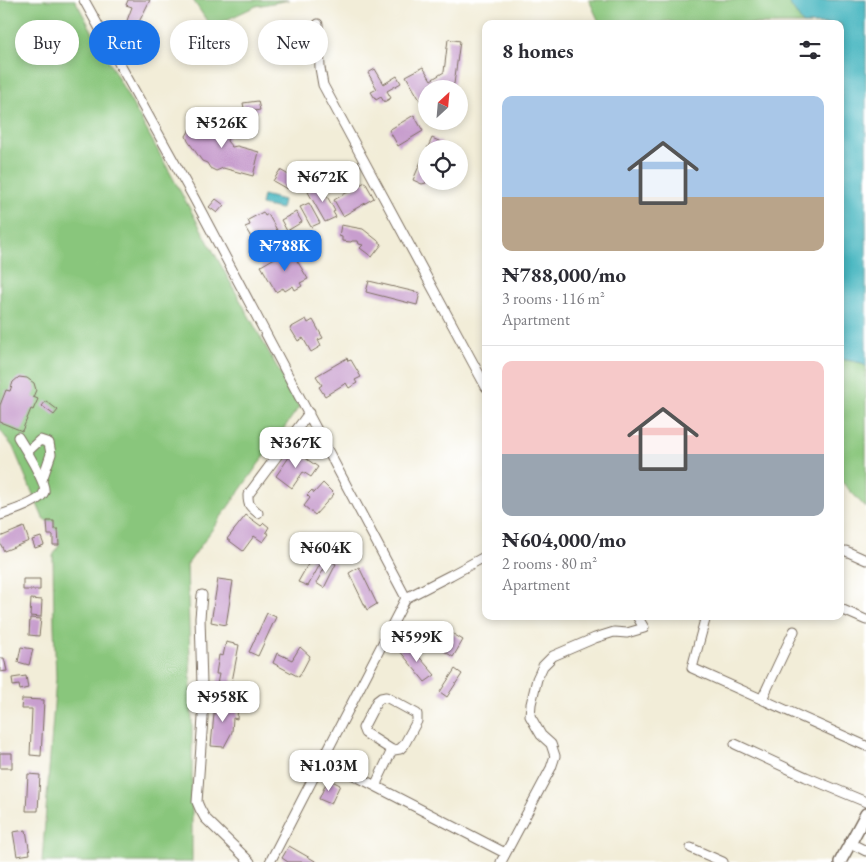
<!DOCTYPE html>
<html lang="en">
<head>
<meta charset="utf-8">
<style>
	:root { --surface:#fff; --page:#f2f2f3; --text:#2b2b33; --muted:#7c7c81; --line:#e1e1e2; --accent:#1a73e8 }
	body { margin:0; font-family:"EB Garamond",serif; background:var(--page); color:var(--text); height:100vh; display:flex; flex-direction:column; font-size:19px; white-space:nowrap }
	* { box-sizing:border-box; margin:0 }
	p { font-size:16px; color:var(--muted) }
	.icon { flex:none; width:28px; height:28px; fill:none; stroke:currentColor; stroke-width:2; stroke-linecap:round; stroke-linejoin:round }
	.map { position:relative; flex:1; overflow:hidden }
	.sheet { position:absolute; left:482px; top:20px; width:362px; height:600px; display:flex; flex-direction:column; background:var(--surface); border-radius:10px; box-shadow:0 2px 8px #0003 }
	.sheet>* { flex:none }
	.banner { position:absolute; left:15px; top:20px; width:392px; height:45px; display:flex; gap:10px }
	.needle { width:32px; rotate:26deg }
	.buttons { position:absolute; left:418px; top:80px; display:grid; gap:10px }
	.buttons a { display:grid; place-items:center; width:50px; height:50px; border-radius:50%; background:var(--surface); box-shadow:0 2px 8px #0003; font-size:25px }
	.price { position:absolute; translate:-50% -42px; padding:0 11px; border-radius:10px; background:#fff; color:#222; font-size:16px; line-height:32px; filter:drop-shadow(0 1px 2px #0008) }
	.price::after { content:''; position:absolute; left:50%; top:30px; width:15px; height:11px; margin-left:-8px; background:inherit; clip-path:polygon(0 0,100% 0,50% 100%) }
	.price.on { background:var(--accent); color:#fff }
	ul { padding:0; list-style:none }
	li { display:grid; align-content:center; gap:10px; height:265px; padding:0 20px }
	li+li { border-top:1px solid var(--line) }
	li span { display:grid; place-items:center; height:155px; border-radius:10px; color:#555 }
	li>.icon { margin-inline-start:auto }
	span .icon { width:90px; height:90px; fill:#fffc; stroke-width:1 }
	li b { font-size:21px }
	h2 { display:flex; justify-content:space-between; align-items:center; height:60px; padding:0 20px; font-size:21px }
	.chip { padding:0 18px; border-radius:22px; background:var(--surface); box-shadow:0 2px 8px #0003; font-size:18px; line-height:45px }
	.chip.on { background:var(--accent); color:#fff }
	.map>svg:first-child { display:block }
</style>
</head>
<body>
<div class="map">
<svg width="866" height="862" viewBox="0 0 866 862">
	<rect width="100%" height="100%" fill="#fff"/>
	<filter id="ink" filterUnits="userSpaceOnUse"><feTurbulence type="fractalNoise" baseFrequency=".02" numOctaves="2"/><feDisplacementMap in="SourceGraphic" scale="10" xChannelSelector="R" yChannelSelector="G"/><feConvolveMatrix kernelMatrix="1 2 1 2 8 2 1 2 1" color-interpolation-filters="sRGB"/></filter>
	<filter id="wash" filterUnits="userSpaceOnUse"><feTurbulence type="fractalNoise" baseFrequency=".0096" numOctaves="4" result="noise"/><feDisplacementMap in="SourceGraphic" scale="20" xChannelSelector="R" yChannelSelector="G"/><feGaussianBlur stdDeviation="1.12" result="paint"/><feColorMatrix in="noise" values="0 0 0 0 0 0 0 0 0 0 0 0 0 0 0 0 0 1.4 0 .05"/><feComposite in="paint" operator="in"/></filter>
	<g filter="url(#wash)">
		<rect width="100%" height="100%" fill="#f2edd8"/>
		<!-- green -->
		<path fill="#89c67c" stroke="#62784d" d="M0 0H75L299 407 187 565 192 722V862H42L56 678 54 626 53 556 59 545 58 530 54 529V521H47L43 518 13 447 0 430Z
			M193 0H289L256 6 211 27Z
			M589 0H839V24H678L669 21 655 24H600Z
			M841 359 862 363 866 367V508L841 481Z"/>
		<!-- water -->
		<path fill="#47b6c0" stroke="#41706f" d="M787 0H866V367L862 363 841 359V24H803Z
			M263 195 283 200 281 209 261 205Z"/>
		<g id="blocks">
			<!-- building -->
			<path fill="#c89ece" d="M128 0H150L136 28 125 26 132 7 126 5Z
				M448 39 460 41 454 84 445 89H426V99L421 102 406 76 423 67 431 80 444 72Z
				M375 69 384 84 397 76 401 83 387 91 391 98 384 102 381 97 376 100 371 92 377 89 368 73Z
				M258 101 260 110 245 113 243 103Z
				M414 115 423 131 398 146 389 130Z
				M212 119 237 127 235 136 229 134 227 141 232 147 237 146 259 152 253 176 223 168 216 171 210 168 207 163 202 161 188 141 186 136 191 128 207 133Z
				M432 138 441 142 443 149H427Z
				M426 150V183L422 184 413 180Z
				M280 170 294 178 293 180 298 183 294 189 289 186 287 189 273 181Z
				M365 182 374 198 343 216 334 200Z
				M321 185 335 211 333 212 336 217 325 222 308 192Z
				M216 199 224 205 217 213 209 207Z
				M309 203 320 223 311 227 300 207Z
				M263 212 265 216 268 214 278 232 275 234 277 238 261 247 259 242 255 244 245 227 250 225 248 220Z
				M296 212 302 222 287 231 281 220Z
				M341 225 363 229 382 244 372 257 360 248 363 245 359 244 358 241H352L351 242 342 241V237L339 236Z
				M290 249 308 279 300 283 302 286 295 290 293 286 285 291 283 288 276 292 261 266Z
				M369 281 420 293 417 305 366 292Z
				M306 319 308 323 313 320 323 338 318 340 321 346 311 352 303 338 298 341 290 328Z
				M347 358 348 361 351 360 361 377 355 380 357 383 349 388 346 383 325 396 319 387 322 385 316 376Z
				M19 377 27 378 34 383 36 390 33 397 38 399 33 410 31 409 22 431 0 422V405L6 390 10 391 13 382Z
				M46 401 58 410 54 415 42 406Z
				M294 450 318 467 311 477 303 472 292 488 276 476Z
				M323 483 334 494 315 515 304 506 310 498 307 495 312 490 314 493Z
				M246 515 261 526 264 523 269 527 266 532 269 534 263 542 254 536 243 551 227 539Z
				M47 521H54V529H58L59 545H53V535H48Z
				M24 527 29 541 4 551 0 543V537Z
				M41 537 44 545 35 548 32 540Z
				M319 545 328 550 308 586 298 582Z
				M329 560 336 564 324 588 316 583Z
				M359 567 377 604 367 610 349 573Z
				M23 579H40V590H23Z
				M218 579 233 581 226 625 211 622Z
				M31 599 42 600 41 617 30 616Z
				M267 613 276 617 258 656 249 652Z
				M30 618 41 619 39 636 29 635Z
				M437 624 463 640 453 657 429 641 430 637 427 634 430 628 433 629Z
				M226 642 239 645 230 692 216 689 219 674H216L219 655 223 656Z
				M407 643 435 675 425 682 399 650Z
				M21 647 33 649 29 665 18 662Z
				M300 647 310 656 299 677 273 663 277 653 292 660Z
				M0 658H4L7 671 0 672Z
				M455 669 462 674 447 697 440 692Z
				M26 676 28 688 20 690 19 685 13 686 12 678Z
				M22 699 44 700 41 756 30 755 32 709H21Z
				M215 703 238 705 237 719 233 718 232 732 224 747 211 746Z
				M0 753H12V768H0Z
				M28 774 40 775 38 811H26Z
				M328 779 340 785 331 804 319 799Z
				M26 830 30 854 17 856 13 832Z
				M289 846 317 862H288L282 858Z"/>
		</g>
	</g>
	<g filter="url(#ink)">
		<use href="#blocks" fill-opacity="0" stroke="#7b6e5f" stroke-width="1"/>
		<g fill="none" stroke-linecap="round" stroke-linejoin="round">
			<defs>
				<path id="minor" d="M84 0 194 198 406 598 451 575 486 556
					M318 24 320 68 323 85 486 387
					M27 452 40 440 49 443 51 454 42 480
					M258 513C250 506 248 506 248 495L309 413
					M0 515C9 512 41 502 44 492 47 484 23 445 18 437
					M846 551 866 560
					M202 595 200 618 203 718 197 802 200 809 205 818 250 862
					M841 609 866 620
					M706 616 692 668 866 746
					M762 699 794 631
					M735 744 806 777 866 802
					M323 759 505 853
					M375 786 392 750H394L400 749 404 745 417 721V714L386 697 381 698 377 701 363 728 365 733 392 750
					M850 843 866 851
					M691 848 723 862
					M270 862 406 598
					M501 862 551 768 555 756 551 744 541 735 530 716 531 704 537 679 543 666 553 656 595 638 614 632 627 633 644 628 637 616"/>
				<path id="major" d="M840 862 866 814"/>
			</defs>
			<!-- minor casing -->
			<use href="#minor" stroke="#7b6e5f" stroke-width="11"/>
			<!-- major casing -->
			<use href="#major" stroke="#7b6e5f" stroke-width="14"/>
			<!-- minor -->
			<use href="#minor" stroke="#fff" stroke-width="9"/>
			<!-- major -->
			<use href="#major" stroke="#fff" stroke-width="11"/>
		</g>
	</g>
</svg>
<div class="buttons">
<a><svg class="needle" viewBox="-14 -14 28 28"><path d="M0-13l5 13h-10z" fill="#e53935"/><path d="M0 13l5-13h-10z" fill="#7c7c81"/></svg></a>
<a><svg class="icon" aria-label="locate" viewBox="0 0 24 24"><circle cx="12" cy="12" r="6"/><path d="M12 2v4M12 18v4M2 12h4M18 12h4"/></svg></a>
</div>
<b class="price" style="left:222px;top:149px">₦526K</b>
<b class="price" style="left:323px;top:203px">₦672K</b>
<b class="price on" style="left:285px;top:272px">₦788K</b>
<b class="price" style="left:296px;top:469px">₦367K</b>
<b class="price" style="left:326px;top:574px">₦604K</b>
<b class="price" style="left:417px;top:663px">₦599K</b>
<b class="price" style="left:223px;top:723px">₦958K</b>
<b class="price" style="left:329px;top:792px">₦1.03M</b>
<div class="banner">
<a class="chip">Buy</a>
<a class="chip on">Rent</a>
<a class="chip">Filters</a>
<a class="chip">New</a>
</div>
<section class="sheet">
<h2>8 homes<svg class="icon" aria-label="filters" viewBox="0 0 24 24"><path d="M4 7h16M4 17h16"/><circle cx="9" cy="7" r="2"/><circle cx="15" cy="17" r="2"/></svg></h2>
<ul>
<li><span style="background:linear-gradient(#a9c7e8 65%,#b9a48a 0)"><svg class="icon" aria-label="home" viewBox="0 0 24 24"><path d="M3 11l9-7 9 7M6 9v11h12V9"/></svg></span><div><b>₦788,000/mo</b><p>3 rooms · 116 m²</p><p>Apartment</p></div></li>
<li><span style="background:linear-gradient(#f6c9c9 60%,#9aa5b1 0)"><svg class="icon" aria-label="home" viewBox="0 0 24 24"><path d="M3 11l9-7 9 7M6 9v11h12V9"/></svg></span><div><b>₦604,000/mo</b><p>2 rooms · 80 m²</p><p>Apartment</p></div></li>
</ul>
</section>
</div>
</body>
</html>
